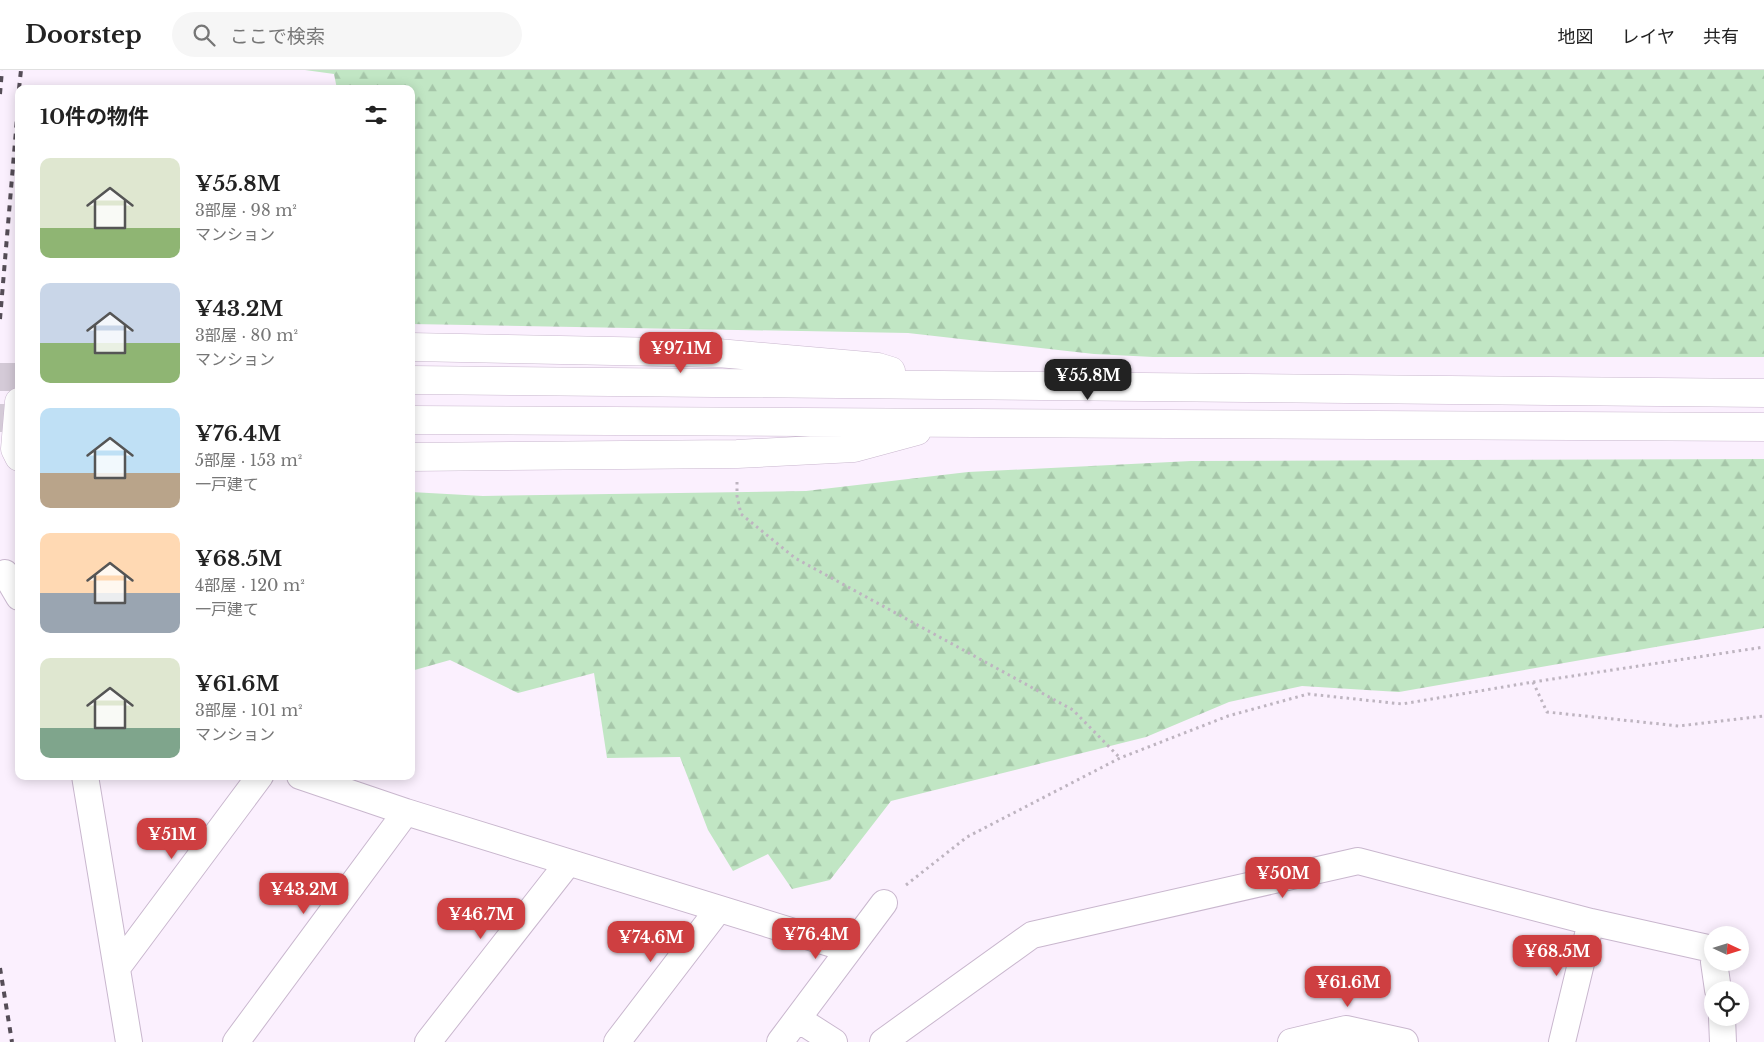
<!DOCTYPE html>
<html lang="ja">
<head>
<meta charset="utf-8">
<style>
	:root { --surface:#fff; --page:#f6f6f6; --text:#222; --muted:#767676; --line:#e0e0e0; --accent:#ce3f41 }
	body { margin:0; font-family:"Libre Baskerville","Noto Sans JP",serif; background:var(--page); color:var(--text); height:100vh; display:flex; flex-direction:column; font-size:19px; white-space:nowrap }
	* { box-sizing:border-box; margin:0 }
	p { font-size:16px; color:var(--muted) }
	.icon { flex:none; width:28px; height:28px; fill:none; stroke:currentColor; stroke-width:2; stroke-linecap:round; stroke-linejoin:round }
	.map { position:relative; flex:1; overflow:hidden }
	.details { position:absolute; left:15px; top:15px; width:400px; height:695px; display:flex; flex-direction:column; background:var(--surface); border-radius:10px; box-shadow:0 2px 12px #0003 }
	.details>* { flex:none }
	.needle { width:32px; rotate:94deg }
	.controls { position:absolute; left:1704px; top:856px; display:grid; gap:10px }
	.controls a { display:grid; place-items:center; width:45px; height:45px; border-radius:50%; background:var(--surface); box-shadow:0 2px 12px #0003; font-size:25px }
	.price { position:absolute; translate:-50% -42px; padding:0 11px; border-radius:10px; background:var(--accent); color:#fff; font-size:16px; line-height:32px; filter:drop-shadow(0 1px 2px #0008) }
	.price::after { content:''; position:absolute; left:50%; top:30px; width:15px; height:11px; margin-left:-8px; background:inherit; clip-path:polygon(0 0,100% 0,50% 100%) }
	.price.selected { background:#222; color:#fff }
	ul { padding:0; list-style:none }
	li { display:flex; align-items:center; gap:15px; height:125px; padding:0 25px }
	li span { display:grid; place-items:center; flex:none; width:140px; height:100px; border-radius:10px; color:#555 }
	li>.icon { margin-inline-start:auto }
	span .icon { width:60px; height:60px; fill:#fffc; stroke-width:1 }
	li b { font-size:21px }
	h2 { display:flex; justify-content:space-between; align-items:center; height:60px; padding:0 25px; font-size:21px }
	header { display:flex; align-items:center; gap:30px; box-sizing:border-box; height:70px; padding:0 25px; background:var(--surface); border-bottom:1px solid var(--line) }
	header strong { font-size:24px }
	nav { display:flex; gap:28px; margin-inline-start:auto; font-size:18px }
	.search { width:350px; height:45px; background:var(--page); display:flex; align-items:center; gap:12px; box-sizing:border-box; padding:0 18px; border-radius:28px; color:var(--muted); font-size:19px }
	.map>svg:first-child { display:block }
</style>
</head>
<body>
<header>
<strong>Doorstep</strong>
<div class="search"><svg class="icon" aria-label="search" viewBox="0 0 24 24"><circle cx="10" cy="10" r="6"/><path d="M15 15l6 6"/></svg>ここで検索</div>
<nav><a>地図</a><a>レイヤ</a><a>共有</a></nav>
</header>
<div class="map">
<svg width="1764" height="972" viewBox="0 0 1764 972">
	<defs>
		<pattern id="forest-firs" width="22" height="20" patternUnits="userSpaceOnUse" patternTransform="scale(1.25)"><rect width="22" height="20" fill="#c1e6c4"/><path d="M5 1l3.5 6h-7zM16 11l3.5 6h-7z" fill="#a6c6a9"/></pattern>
	</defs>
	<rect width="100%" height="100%" fill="#fbf0fe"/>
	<!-- forest -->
	<path fill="url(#forest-firs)" d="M305 0H1764V287H1153L1094 284 908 263 411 254V19H337L334 4Z
		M1764 389V558L1399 622 1302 616 1229 632 1146 667 891 731 830 810 792 819 768 784 733 801 708 760 680 687 607 688 594 603 518 623 450 590 411 601V422L483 426 806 421 968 402 1191 391Z"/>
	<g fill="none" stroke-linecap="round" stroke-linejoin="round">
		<!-- secondary-tunnel -->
		<path stroke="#d4cad7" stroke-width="28" stroke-dasharray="28 14" stroke-linecap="butt" d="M0 307H19
			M0 348H19"/>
		<defs>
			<path id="street" d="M5 503 19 527
				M85 706 129 972
				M300 706 406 742 849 879
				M1714 892 1718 920
				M117 898 260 706
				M1722 948 1723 972
				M798 949 834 972
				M236 972 406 742
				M428 972 568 793
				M617 972 718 840
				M780 972 884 833
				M883 972 1032 865 1358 791 1591 852 1712 879V882
				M1291 972 1346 959 1405 972
				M1562 972 1591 852"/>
			<path id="secondary" d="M411 277 718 283 878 297 891 301
				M411 310 1764 323
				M19 332 15 379 19 387
				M411 350 1764 357
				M411 387 737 384 854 378 917 361"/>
		</defs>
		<!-- street casing -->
		<use href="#street" stroke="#c9b7ce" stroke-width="28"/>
		<!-- secondary casing -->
		<use href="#secondary" stroke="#c9b7ce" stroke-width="29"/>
		<!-- path -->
		<path stroke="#beb4c0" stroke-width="3" stroke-dasharray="2.5 4" stroke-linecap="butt" d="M737 412V426L741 444 795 488 1073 640 1120 688
			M1533 612 1764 577
			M906 815 967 767 1120 688 1228 646 1308 624 1402 634 1533 612 1547 642 1679 656 1764 646"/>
		<!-- street -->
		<use href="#street" stroke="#fff" stroke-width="26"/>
		<!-- secondary -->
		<use href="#secondary" stroke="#fff" stroke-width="28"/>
		<!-- rail -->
		<path stroke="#554d57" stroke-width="4" stroke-dasharray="6 6" stroke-linecap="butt" d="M19 19 21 0
			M0 24 2 0
			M0 249 19 25
			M0 898 12 972"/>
	</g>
</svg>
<div class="controls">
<a><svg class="needle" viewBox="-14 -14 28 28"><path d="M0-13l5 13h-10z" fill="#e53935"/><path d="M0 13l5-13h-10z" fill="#767676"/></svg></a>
<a><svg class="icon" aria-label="locate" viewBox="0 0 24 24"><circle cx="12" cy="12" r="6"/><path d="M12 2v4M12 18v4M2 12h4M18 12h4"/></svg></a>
</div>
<b class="price" style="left:681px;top:304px">¥97.1M</b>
<b class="price selected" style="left:1088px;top:331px">¥55.8M</b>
<b class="price" style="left:172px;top:790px">¥51M</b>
<b class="price" style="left:1283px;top:829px">¥50M</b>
<b class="price" style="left:304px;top:845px">¥43.2M</b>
<b class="price" style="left:481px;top:870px">¥46.7M</b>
<b class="price" style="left:816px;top:890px">¥76.4M</b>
<b class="price" style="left:651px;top:893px">¥74.6M</b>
<b class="price" style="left:1557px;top:907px">¥68.5M</b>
<b class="price" style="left:1348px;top:938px">¥61.6M</b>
<section class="details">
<h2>10件の物件<svg class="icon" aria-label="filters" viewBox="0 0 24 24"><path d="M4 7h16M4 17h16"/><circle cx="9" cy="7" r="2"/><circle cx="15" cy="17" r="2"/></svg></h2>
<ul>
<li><span style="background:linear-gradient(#dfe7d0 70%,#8fb573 0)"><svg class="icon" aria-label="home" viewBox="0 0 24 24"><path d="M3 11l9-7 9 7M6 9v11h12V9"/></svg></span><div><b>¥55.8M</b><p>3部屋 · 98 m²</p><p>マンション</p></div></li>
<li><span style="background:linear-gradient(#c9d6e8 60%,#8fb573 0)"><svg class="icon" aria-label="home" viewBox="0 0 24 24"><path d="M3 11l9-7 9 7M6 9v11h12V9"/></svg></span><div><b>¥43.2M</b><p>3部屋 · 80 m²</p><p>マンション</p></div></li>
<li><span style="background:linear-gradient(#bfe0f5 65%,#b9a48a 0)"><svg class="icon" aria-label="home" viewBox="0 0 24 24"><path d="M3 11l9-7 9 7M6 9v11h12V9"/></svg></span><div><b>¥76.4M</b><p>5部屋 · 153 m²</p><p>一戸建て</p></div></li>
<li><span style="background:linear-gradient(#ffd9b3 60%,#9aa5b1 0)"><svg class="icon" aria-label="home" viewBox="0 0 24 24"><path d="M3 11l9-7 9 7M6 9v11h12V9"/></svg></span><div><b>¥68.5M</b><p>4部屋 · 120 m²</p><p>一戸建て</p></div></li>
<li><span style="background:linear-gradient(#dfe7d0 70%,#7fa58c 0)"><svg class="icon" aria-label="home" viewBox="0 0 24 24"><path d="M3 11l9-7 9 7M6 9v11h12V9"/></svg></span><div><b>¥61.6M</b><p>3部屋 · 101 m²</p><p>マンション</p></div></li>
</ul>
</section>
</div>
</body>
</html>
